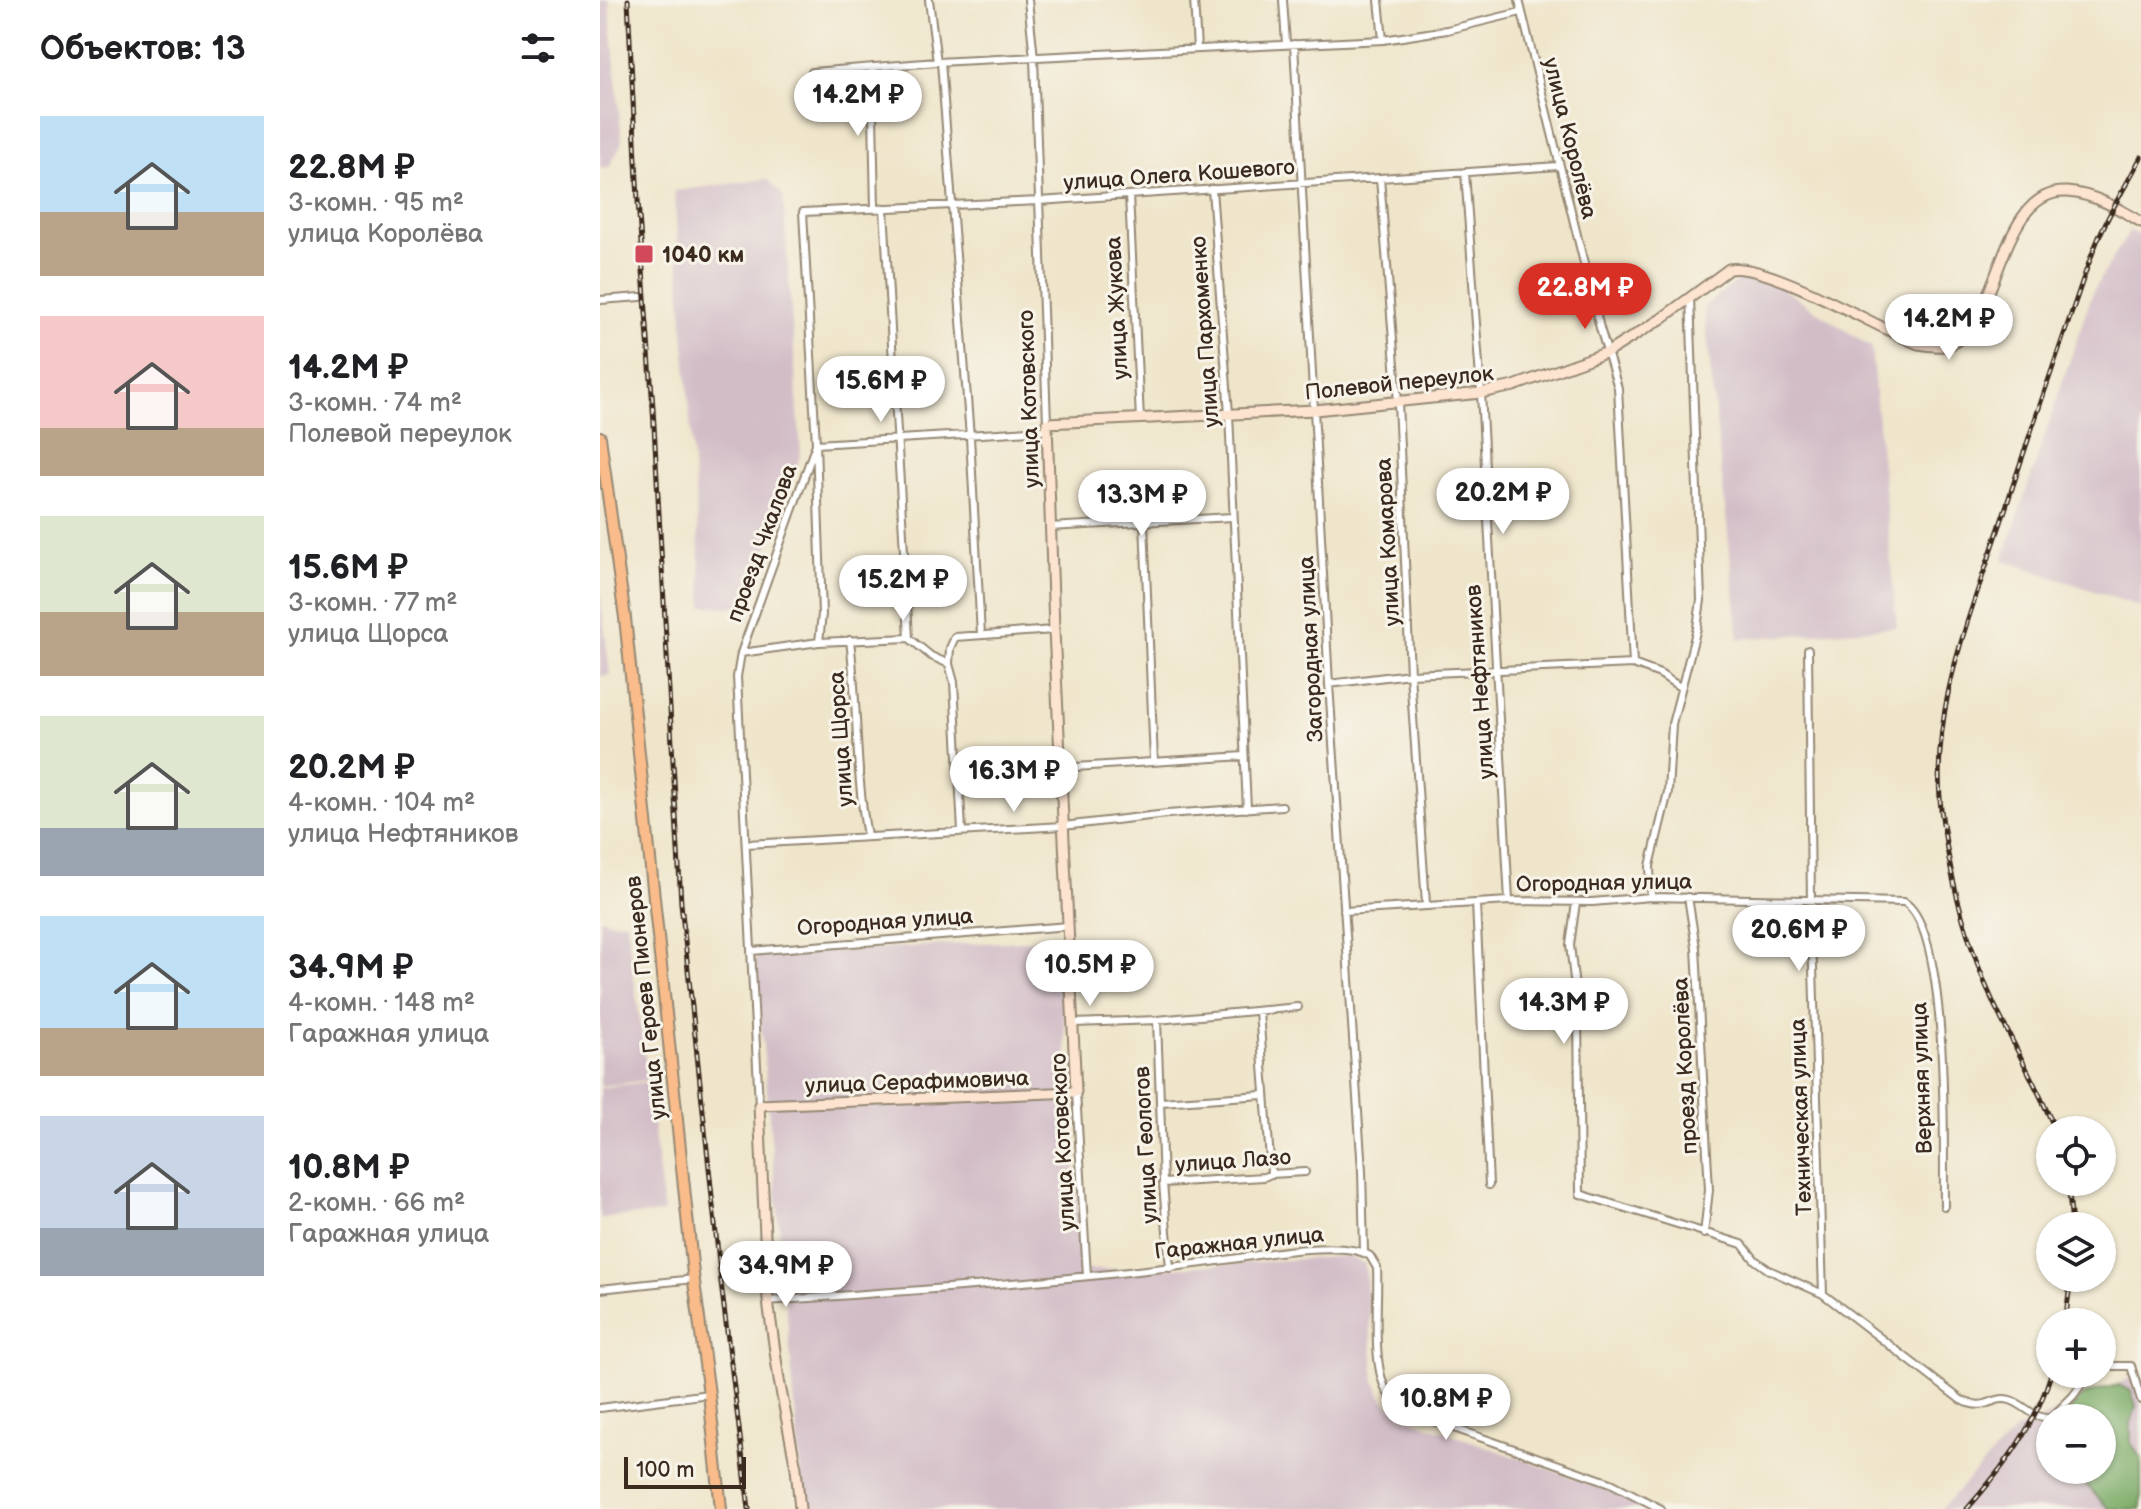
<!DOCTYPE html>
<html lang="ru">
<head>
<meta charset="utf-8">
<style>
	:root { --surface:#fff; --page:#f6f6f6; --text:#202124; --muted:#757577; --accent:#d93025 }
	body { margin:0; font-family:"Balsamiq Sans",sans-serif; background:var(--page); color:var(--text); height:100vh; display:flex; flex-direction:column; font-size:30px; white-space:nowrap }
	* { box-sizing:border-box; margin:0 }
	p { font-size:26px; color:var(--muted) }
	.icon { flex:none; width:44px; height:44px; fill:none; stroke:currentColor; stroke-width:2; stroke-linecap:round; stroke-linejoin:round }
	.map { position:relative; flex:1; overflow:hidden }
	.side { display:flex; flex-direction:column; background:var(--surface); width:600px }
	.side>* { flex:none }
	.fabs { position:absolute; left:1436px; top:1116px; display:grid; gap:16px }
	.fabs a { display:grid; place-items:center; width:80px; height:80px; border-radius:50%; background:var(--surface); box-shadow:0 2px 6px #0004; font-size:40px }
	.scale { position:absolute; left:24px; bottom:20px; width:122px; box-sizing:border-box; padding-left:8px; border:4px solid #3b2a1e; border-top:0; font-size:22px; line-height:28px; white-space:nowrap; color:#3b2a1e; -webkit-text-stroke:6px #f7f3e8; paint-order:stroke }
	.price { position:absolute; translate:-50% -68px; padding:0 18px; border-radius:28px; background:#fff; color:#222; font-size:26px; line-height:52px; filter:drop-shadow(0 2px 4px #0008) }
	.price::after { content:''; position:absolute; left:50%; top:48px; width:24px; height:18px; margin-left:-12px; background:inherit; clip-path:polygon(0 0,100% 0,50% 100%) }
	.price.current { background:var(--accent); color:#fff }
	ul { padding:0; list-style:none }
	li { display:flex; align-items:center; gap:24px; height:200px; padding:0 40px }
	li span { display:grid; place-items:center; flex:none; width:224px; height:160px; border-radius:0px; color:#555 }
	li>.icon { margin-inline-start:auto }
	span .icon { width:96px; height:96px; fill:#fffc; stroke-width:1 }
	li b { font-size:34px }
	h2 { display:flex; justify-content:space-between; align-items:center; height:96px; padding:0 40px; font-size:34px }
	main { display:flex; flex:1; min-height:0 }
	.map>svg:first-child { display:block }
</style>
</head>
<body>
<main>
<section class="side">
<h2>Объектов: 13<svg class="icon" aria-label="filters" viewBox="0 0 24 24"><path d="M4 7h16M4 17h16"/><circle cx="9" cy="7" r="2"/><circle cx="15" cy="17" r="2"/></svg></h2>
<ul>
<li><span style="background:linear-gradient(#bfe0f5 60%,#b9a48a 0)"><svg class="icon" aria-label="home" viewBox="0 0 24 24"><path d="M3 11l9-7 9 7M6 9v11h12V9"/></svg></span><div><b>22.8M ₽</b><p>3-комн. · 95 m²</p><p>улица Королёва</p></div></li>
<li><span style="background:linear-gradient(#f6c9c9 70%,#b9a48a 0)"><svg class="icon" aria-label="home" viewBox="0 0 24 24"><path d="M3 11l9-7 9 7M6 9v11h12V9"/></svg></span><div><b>14.2M ₽</b><p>3-комн. · 74 m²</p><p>Полевой переулок</p></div></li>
<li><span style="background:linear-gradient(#dfe7d0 60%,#b9a48a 0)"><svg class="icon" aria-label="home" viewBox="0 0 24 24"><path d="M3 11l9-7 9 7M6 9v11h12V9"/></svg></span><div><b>15.6M ₽</b><p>3-комн. · 77 m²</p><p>улица Щорса</p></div></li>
<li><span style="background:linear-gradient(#dfe7d0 70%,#9aa5b1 0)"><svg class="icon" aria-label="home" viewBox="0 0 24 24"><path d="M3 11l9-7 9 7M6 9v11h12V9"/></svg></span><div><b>20.2M ₽</b><p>4-комн. · 104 m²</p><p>улица Нефтяников</p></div></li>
<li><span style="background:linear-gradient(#bfe0f5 70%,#b9a48a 0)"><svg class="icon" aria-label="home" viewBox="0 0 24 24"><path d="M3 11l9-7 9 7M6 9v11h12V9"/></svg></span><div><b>34.9M ₽</b><p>4-комн. · 148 m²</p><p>Гаражная улица</p></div></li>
<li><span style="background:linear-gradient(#c9d6e8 70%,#9aa5b1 0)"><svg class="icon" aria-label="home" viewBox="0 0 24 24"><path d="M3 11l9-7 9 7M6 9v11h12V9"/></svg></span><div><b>10.8M ₽</b><p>2-комн. · 66 m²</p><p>Гаражная улица</p></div></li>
</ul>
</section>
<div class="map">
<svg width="1541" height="1509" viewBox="0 0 1541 1509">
	<rect width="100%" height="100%" fill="#f7f3e8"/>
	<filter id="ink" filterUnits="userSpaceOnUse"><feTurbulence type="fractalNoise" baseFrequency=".0125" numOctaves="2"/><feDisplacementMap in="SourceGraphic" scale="16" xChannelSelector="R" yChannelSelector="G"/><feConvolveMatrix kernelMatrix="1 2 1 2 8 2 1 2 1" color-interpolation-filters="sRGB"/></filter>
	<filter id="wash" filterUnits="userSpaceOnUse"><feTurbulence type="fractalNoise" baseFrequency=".006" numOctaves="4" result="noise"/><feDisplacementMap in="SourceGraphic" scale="32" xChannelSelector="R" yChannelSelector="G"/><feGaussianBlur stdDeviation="1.8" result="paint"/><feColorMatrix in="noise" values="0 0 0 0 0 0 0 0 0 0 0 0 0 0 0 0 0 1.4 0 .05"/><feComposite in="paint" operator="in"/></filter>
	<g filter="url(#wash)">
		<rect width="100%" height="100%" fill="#efe5ca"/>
		<!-- industrial -->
		<path fill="#d2bdc7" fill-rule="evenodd" d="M0 0H9L22 142 9 168H0Z
			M167 179 183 195 201 454 146 607 103 606 74 191Z
			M1529 231 1541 236V607L1403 560 1493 291Z
			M1145 275 1182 288 1271 347 1297 627 1139 639 1104 307Z
			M0 589 10 675 0 676Z
			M0 918 12 922 26 921 48 1080 0 1086Z
			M458 939 483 1270 570 1268 746 1256 765 1264 775 1382 784 1400 802 1416 1023 1496 1045 1509H204L155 955Z
			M48 1082 64 1213 0 1218V1088Z
			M1541 1373V1509H1341L1414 1431ZM1450 1418H1502V1470H1450Z"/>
		<!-- forest -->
		<path fill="#7bac68" stroke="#5b6b43" stroke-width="2" d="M1518 1385 1531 1391 1536 1406 1531 1423V1443L1541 1458V1509H1509L1472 1470H1502V1418H1465C1486 1388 1486 1394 1518 1385Z"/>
	</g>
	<g filter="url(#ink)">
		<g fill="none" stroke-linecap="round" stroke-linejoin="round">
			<defs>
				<path id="street" d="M329 0 337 62
					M428 0 434 58 447 423
					M594 0 597 49
					M683 0 686 44
					M779 0 783 40
					M919 0 1000 328 1018 388 1033 664
					M694 44 729 684 762 1171 764 1252
					M341 62 370 437 381 635
					M272 67 275 209
					M212 72 337 62 783 40 847 30 921 12
					M865 172 881 393 909 901
					M780 178 798 402 810 674 826 904
					M612 189 629 414 647 809
					M529 195 540 419
					M284 208 309 638
					M0 300 41 297
					M544 522 554 762
					M449 527 633 517
					M250 640C258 706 255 771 267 836
					M219 642 222 614 216 444 446 430
					M1208 650 1211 902 1223 1294
					M141 653 219 642 309 638 331 656 349 664 350 648 355 637 454 630
					M349 664 354 682 362 831
					M729 684 810 674 1033 664 1060 674 1080 687
					M460 768 644 756
					M147 844 463 826 567 814 682 806
					M1051 897 1050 866 1068 792 1072 724 1097 628 1101 600 1090 297
					M1088 897 1096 948 1109 1190 1104 1234
					M976 902 970 945 978 1013 980 1194 1142 1244 1155 1260 1169 1270 1223 1294 1361 1400C1388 1413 1391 1395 1410 1400 1424 1404 1435 1420 1450 1418
					M876 903 889 1185
					M744 911 909 901 992 902 1051 897 1304 902C1351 930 1343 1151 1344 1206
					M151 951 469 926
					M659 1011 671 1174
					M557 1020 563 1183 570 1268
					M474 1023 557 1020 698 1007
					M476 1092 487 1276
					M561 1102 663 1095
					M159 1105 137 677 141 653 216 444 203 212 439 201 958 166
					M563 1183 664 1177 671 1174 705 1172
					M0 1289 94 1279
					M168 1301C325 1289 483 1281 639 1258 669 1253 745 1240 770 1256L777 1268C779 1303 770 1367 789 1395 794 1402 801 1407 808 1412L1011 1483 1061 1509
					M1502 1366H1531L1541 1400
					M0 1408 109 1394
					M1451 1418 1473 1396 1489 1374"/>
				<path id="secondary" d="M200 1509 196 1468 179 1380 168 1301 159 1105 476 1092 454 630 447 423 715 410 881 393 914 386 1008 352 1061 319 1129 269C1167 262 1276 327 1318 344 1326 345 1335 347 1343 346 1401 338 1395 188 1467 192 1494 194 1518 208 1541 222"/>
				<path id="primary" d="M0 437 25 618 93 1274 109 1394 121 1509"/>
			</defs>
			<!-- street casing -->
			<use href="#street" stroke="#958874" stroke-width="10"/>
			<!-- secondary casing -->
			<use href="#secondary" stroke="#958874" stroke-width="13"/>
			<!-- primary casing -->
			<use href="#primary" stroke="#958874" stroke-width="14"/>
			<!-- street -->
			<use href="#street" stroke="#fff" stroke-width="6"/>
			<!-- secondary -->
			<use href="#secondary" stroke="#fde4d0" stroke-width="9"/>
			<!-- primary -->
			<use href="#primary" stroke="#f9bc8a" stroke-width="10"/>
			<defs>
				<path id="rail" d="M28 0 38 201 53 408 81 903 122 1291 149 1509
					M1455 1130C1438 1087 1414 1046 1394 1004 1368 947 1352 886 1343 824 1325 713 1373 610 1406 507 1426 445 1447 384 1468 323 1478 295 1487 265 1499 237 1511 209 1527 184 1541 157
					M1468 1182 1472 1226
					M1465 1322 1471 1278
					M1367 1509C1403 1468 1435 1427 1451 1374"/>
			</defs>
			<!-- rail casing -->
			<use href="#rail" stroke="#3b2a1e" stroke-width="5"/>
			<!-- rail -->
			<use href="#rail" stroke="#f7f3e8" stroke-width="2" stroke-dasharray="6" stroke-linecap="butt"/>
		</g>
	</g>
	<!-- markers -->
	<rect fill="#d1495b" stroke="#f7f3e8" stroke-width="3" x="34" y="244" width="20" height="20" rx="4"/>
	<g text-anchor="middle" stroke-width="6" stroke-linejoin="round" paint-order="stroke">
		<!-- street labels -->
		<g font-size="22" fill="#3b2a1e" stroke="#f7f3e8">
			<text transform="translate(971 138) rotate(76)" y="8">улица Королёва</text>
			<text transform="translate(579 174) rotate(-4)" y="8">улица Олега Кошевого</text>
			<text transform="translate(516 308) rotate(-93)" y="8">улица Жукова</text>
			<text transform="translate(604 332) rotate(-94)" y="8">улица Пархоменко</text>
			<text transform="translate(799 382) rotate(-6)" y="8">Полевой переулок</text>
			<text transform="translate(428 399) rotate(-92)" y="8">улица Котовского</text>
			<text transform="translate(787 542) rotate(-93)" y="8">улица Комарова</text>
			<text transform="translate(161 543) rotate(-70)" y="8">проезд Чкалова</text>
			<text transform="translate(710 649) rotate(-93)" y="8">Загородная улица</text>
			<text transform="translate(879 682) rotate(-94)" y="8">улица Нефтяников</text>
			<text transform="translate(240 739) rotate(-94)" y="8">улица Щорса</text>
			<text transform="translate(1004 882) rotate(-1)" y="8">Огородная улица</text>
			<text transform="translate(285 921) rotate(-4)" y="8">Огородная улица</text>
			<text transform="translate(45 998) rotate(-96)" y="8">улица Героев Пионеров</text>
			<text transform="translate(1084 1066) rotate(-93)" y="8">проезд Королёва</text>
			<text transform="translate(1321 1078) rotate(-92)" y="8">Верхняя улица</text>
			<text transform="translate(317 1081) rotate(-2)" y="8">улица Серафимовича</text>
			<text transform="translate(1200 1117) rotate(-92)" y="8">Техническая улица</text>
			<text transform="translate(462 1142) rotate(-93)" y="8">улица Котовского</text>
			<text transform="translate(545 1145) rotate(-93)" y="8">улица Геологов</text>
			<text transform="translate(633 1160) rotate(-4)" y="8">улица Лазо</text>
			<text transform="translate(639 1242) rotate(-6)" y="8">Гаражная улица</text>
		</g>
		<!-- poi labels -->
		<g font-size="22" font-weight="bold" fill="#3b2a1e" stroke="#f7f3e8" text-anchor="start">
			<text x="62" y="262">1040 км</text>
		</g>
	</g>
</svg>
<div class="fabs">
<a><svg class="icon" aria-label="locate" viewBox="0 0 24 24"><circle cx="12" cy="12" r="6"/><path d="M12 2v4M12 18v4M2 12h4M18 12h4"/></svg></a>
<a><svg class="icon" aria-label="layers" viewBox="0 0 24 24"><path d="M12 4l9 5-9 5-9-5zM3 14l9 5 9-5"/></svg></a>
<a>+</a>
<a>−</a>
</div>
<div class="scale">100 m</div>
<b class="price" style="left:258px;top:138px">14.2M ₽</b>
<b class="price current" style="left:985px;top:331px">22.8M ₽</b>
<b class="price" style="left:1349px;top:362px">14.2M ₽</b>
<b class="price" style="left:281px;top:424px">15.6M ₽</b>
<b class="price" style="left:903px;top:536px">20.2M ₽</b>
<b class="price" style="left:542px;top:538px">13.3M ₽</b>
<b class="price" style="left:303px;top:623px">15.2M ₽</b>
<b class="price" style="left:414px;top:814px">16.3M ₽</b>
<b class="price" style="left:1199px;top:973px">20.6M ₽</b>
<b class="price" style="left:490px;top:1008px">10.5M ₽</b>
<b class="price" style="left:964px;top:1046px">14.3M ₽</b>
<b class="price" style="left:186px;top:1309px">34.9M ₽</b>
<b class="price" style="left:846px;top:1442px">10.8M ₽</b>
</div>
</main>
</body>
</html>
